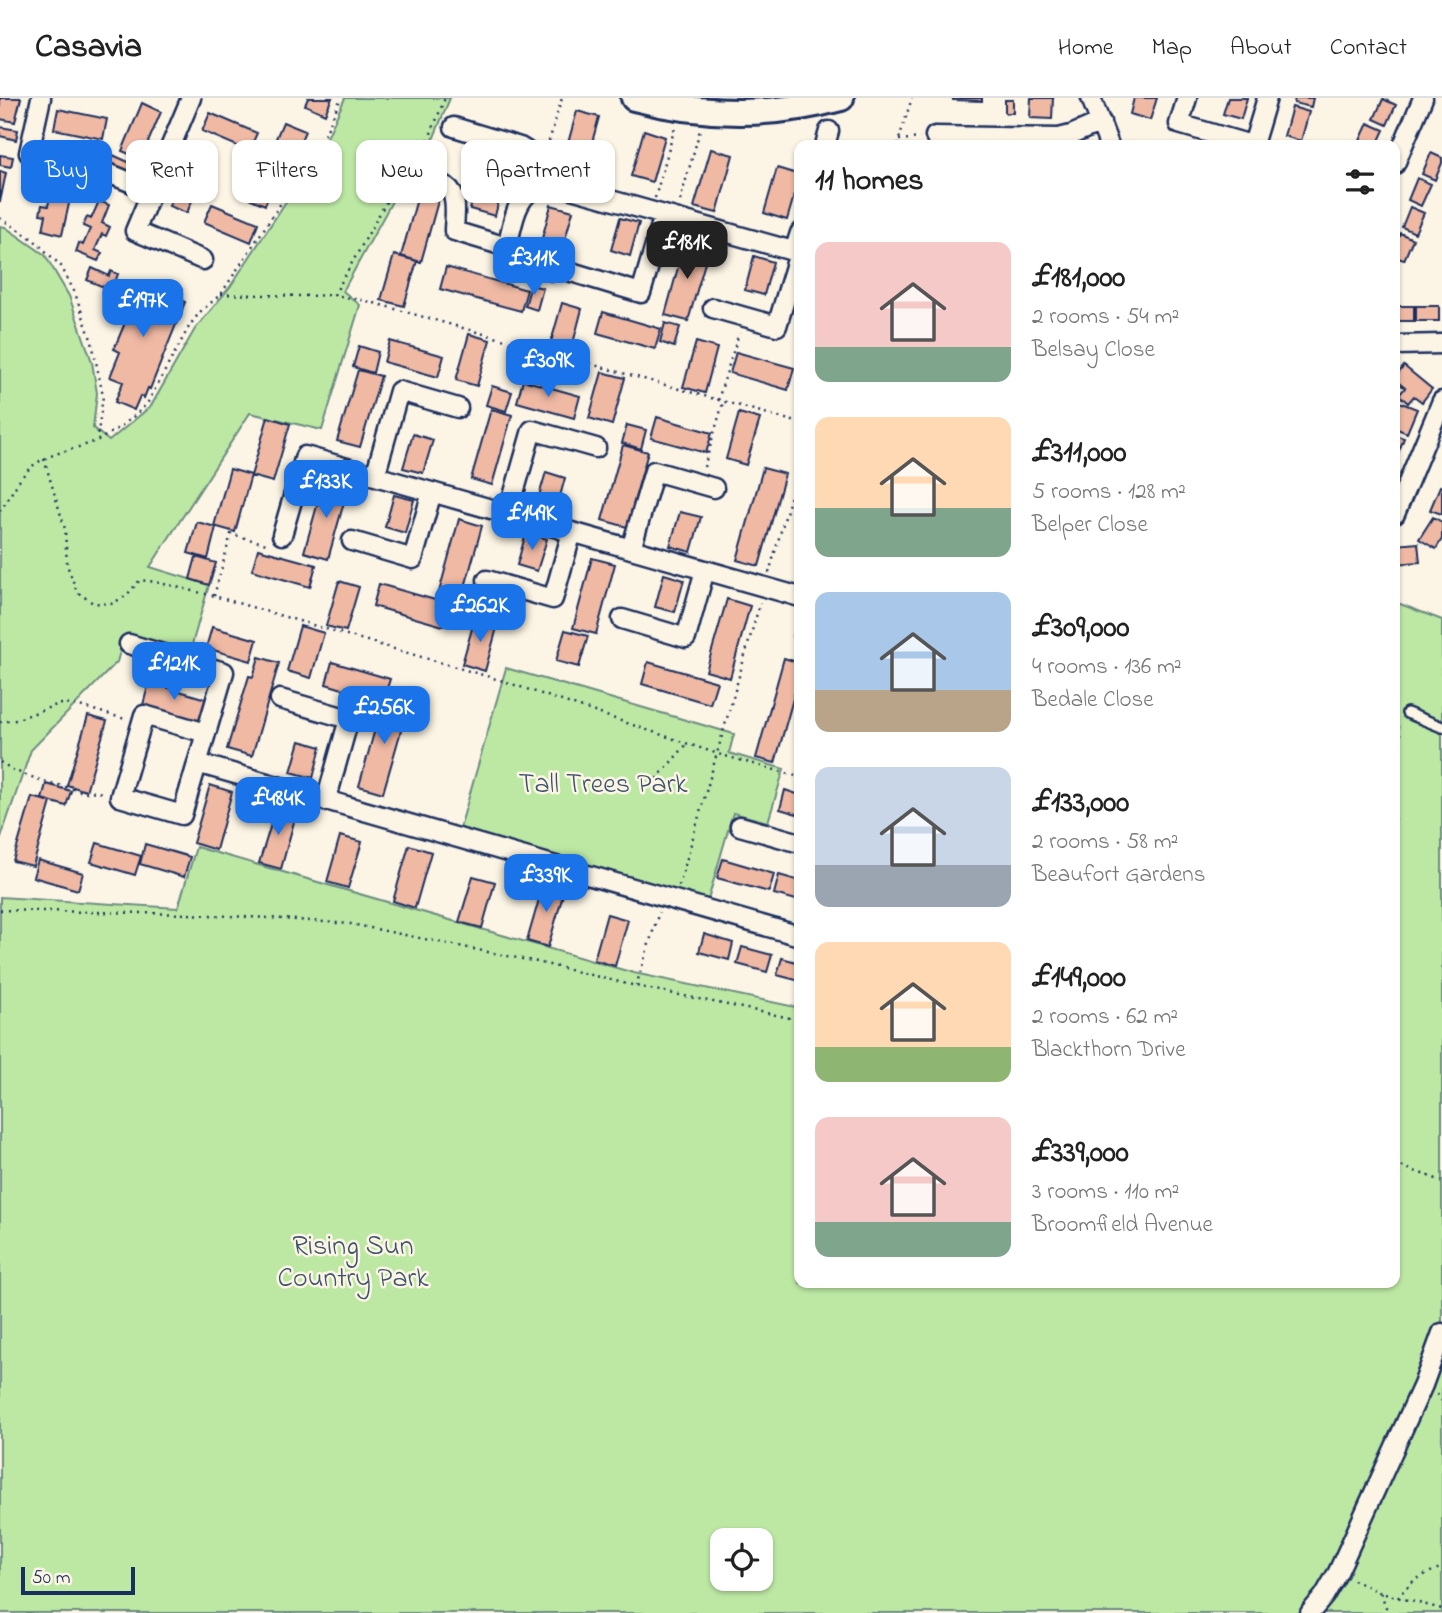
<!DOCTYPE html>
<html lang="en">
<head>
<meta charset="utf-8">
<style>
	:root { --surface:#fff; --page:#f6f6f6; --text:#222; --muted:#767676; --line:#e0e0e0; --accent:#1a73e8 }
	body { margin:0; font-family:"Indie Flower",sans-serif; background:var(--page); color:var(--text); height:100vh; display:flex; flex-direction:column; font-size:26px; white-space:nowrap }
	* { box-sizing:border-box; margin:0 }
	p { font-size:23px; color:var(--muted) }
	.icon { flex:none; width:38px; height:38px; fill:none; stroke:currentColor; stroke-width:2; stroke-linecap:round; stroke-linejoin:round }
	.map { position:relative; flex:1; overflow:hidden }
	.side { position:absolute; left:794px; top:42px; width:606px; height:1148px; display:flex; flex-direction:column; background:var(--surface); border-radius:14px; box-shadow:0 2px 5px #0004 }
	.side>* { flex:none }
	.top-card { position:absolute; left:21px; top:42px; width:665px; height:63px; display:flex; gap:14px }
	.controls { position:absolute; left:710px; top:1430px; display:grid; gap:14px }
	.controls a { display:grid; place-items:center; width:63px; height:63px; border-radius:14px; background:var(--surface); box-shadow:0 2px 5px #0004; font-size:35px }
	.scale { position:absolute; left:21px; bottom:18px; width:114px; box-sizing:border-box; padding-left:7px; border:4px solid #1b2f5e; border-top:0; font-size:19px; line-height:24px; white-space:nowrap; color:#1b2f5e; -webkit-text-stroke:5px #fcf5e5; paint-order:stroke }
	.price { position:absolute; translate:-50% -60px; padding:0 16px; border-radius:14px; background:var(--accent); color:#fff; font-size:23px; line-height:46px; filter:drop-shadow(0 2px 4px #0008) }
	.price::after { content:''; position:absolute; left:50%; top:42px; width:21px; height:16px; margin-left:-10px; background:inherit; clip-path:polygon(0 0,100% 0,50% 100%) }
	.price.on { background:#222; color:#fff }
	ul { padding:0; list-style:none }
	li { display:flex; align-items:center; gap:21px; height:175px; padding:0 21px }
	li span { display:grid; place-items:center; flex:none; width:196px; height:140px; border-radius:14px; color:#555 }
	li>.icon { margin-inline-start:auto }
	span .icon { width:84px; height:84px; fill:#fffc; stroke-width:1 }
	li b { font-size:30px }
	h2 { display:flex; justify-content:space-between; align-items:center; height:84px; padding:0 21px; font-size:30px }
	.chip { padding:0 24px; border-radius:14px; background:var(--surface); box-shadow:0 2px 5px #0004; font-size:24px; line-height:63px }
	.chip.on { background:var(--accent); color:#fff }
	header { display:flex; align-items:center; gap:42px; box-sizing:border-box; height:98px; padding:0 35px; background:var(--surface); border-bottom:2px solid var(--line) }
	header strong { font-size:33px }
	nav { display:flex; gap:38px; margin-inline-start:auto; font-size:24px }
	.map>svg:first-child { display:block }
</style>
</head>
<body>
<header>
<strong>Casavia</strong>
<nav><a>Home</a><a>Map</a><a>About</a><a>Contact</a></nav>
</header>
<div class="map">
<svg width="1442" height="1515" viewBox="0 0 1442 1515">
	<rect width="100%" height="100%" fill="#fcf5e5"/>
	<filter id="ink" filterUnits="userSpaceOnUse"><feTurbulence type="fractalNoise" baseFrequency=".0143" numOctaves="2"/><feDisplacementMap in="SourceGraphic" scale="14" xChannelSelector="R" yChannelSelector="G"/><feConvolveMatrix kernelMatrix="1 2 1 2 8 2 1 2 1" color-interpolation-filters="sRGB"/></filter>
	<g filter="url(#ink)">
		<!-- green -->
		<path fill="#bde8a4" stroke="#6c8c81" stroke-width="2" fill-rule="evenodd" d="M345 0H450L428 54 402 85 343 193 360 207 322 332 250 315 150 469 209 487 189 557 124 539 117 564 31 652 0 742V128L5 129 45 157 69 198 92 264 97 295 93 330 109 343 151 308 195 231 230 189 325 44Z
			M1395 504 1442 522V1515H0V799L178 810 196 749 634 875 800 910V1185H1395ZM723 1442H761V1480H723Z
			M506 570 734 636 729 655 784 671 768 724 733 715 708 802 460 730Z"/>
		<!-- building -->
		<path fill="#efb9a4" stroke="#1b2f5e" stroke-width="2" d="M0 0H21L15 24 0 21Z
			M308 0H332L325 16 305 7Z
			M953 0H982V3L953 2Z
			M1031 0H1053L1052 21 1030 20Z
			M1134 0H1157L1150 22 1130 16Z
			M1228 0H1247L1241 21 1223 16Z
			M1295 0H1313L1311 9 1294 5Z
			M1383 1 1396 7 1387 27 1374 21Z
			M1005 2H1013V15H1005Z
			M142 5 161 14 141 61 122 53Z
			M1292 9 1309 14 1301 43 1284 38Z
			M58 11 107 21 103 41 54 31Z
			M577 13 599 19 583 77 561 70Z
			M210 15 257 35 249 53 202 33Z
			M283 24 305 33 285 80 263 71Z
			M1368 25 1384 32 1377 47H1358Z
			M0 29 18 32 16 42 0 38Z
			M644 32 665 39 652 84 631 78Z
			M192 51 210 59 187 115 169 108Z
			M711 51 733 57 717 115 694 109Z
			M104 53 144 71 140 80 100 62Z
			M502 55 518 60 506 104 490 99Z
			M1431 55 1442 60V65L1435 82 1422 76Z
			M0 57 13 59 11 69 0 67Z
			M777 70 800 77 787 122 764 115Z
			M0 73 6 75 0 104Z
			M255 73 276 82 265 107 244 98Z
			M1417 80 1431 86 1421 108 1408 102Z
			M46 82 73 88 62 137 43 132 46 117 40 116 42 107 48 108 52 90 45 89Z
			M420 90 440 96 421 164 401 158Z
			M475 96 499 102 495 118 470 111Z
			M99 103 109 107 102 125 110 129 106 138 102 136 95 152 102 155 98 163 76 154 79 145 83 147 90 131 83 128 87 119 91 121Z
			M212 106 258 125 251 144 204 124Z
			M551 107 573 113 553 184 532 178Z
			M1410 109 1424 115 1415 135 1402 129Z
			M620 120 639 125 630 158 611 152Z
			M1400 135 1413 141 1404 162 1395 159V148Z
			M685 144 709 151 688 223 665 217Z
			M394 157 417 163 404 208 381 202Z
			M754 158 773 164 764 197 745 192Z
			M446 169 527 192 521 213 440 191Z
			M92 170 109 178 111 173 118 176 110 197 102 194 104 189 87 182Z
			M122 186 160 201 166 186 182 192 178 201 185 204 150 291 148 290 144 300 140 298 134 312 115 304 123 284 110 279 120 254 114 251 127 220 111 214Z
			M531 187 543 190 537 212 525 208Z
			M562 205 582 211 570 257 549 251Z
			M1395 208H1414V223H1395Z
			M1416 208H1439V223H1416Z
			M603 214 661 231 655 251 597 235Z
			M665 225 680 229 674 249 660 244Z
			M469 236 490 242 477 288 456 282Z
			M390 243 444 258 438 279 384 264Z
			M696 244 717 250 705 295 683 289Z
			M359 248 378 254 373 275 353 269Z
			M736 254 794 270 788 292 730 275Z
			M1404 268 1432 291 1422 304 1414 298 1408 305 1399 297 1405 290 1395 282V279Z
			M358 272 381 278 360 349 337 343Z
			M602 274 625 280 612 327 589 320Z
			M523 282 580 298 574 320 517 304Z
			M492 288 512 294 506 313 486 307Z
			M1399 304 1417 311 1407 335 1395 330V315Z
			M491 311 512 317 492 387 471 381Z
			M739 315 760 321 746 367 726 361Z
			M268 319 290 326 273 384 251 378Z
			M657 319 712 335 706 355 651 340Z
			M627 327 646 332 641 351 622 345Z
			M413 336 433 342 423 375 403 370Z
			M1395 337 1404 340 1395 363Z
			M623 347 648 354 627 429 602 422Z
			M763 370 785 376 759 468 737 462Z
			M230 371 251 377 235 434 214 428Z
			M546 374 565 380 556 413 536 408Z
			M324 383 348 390 328 461 304 454Z
			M1440 388 1442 389V416L1430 412Z
			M394 397 414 402 405 435 385 429Z
			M680 414 701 419 691 454 670 448Z
			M1433 419 1442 424V441L1436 451 1419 441Z
			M459 421 482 428 462 500 439 494Z
			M197 424 216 429 208 461 188 455Z
			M526 435 547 441 537 473 517 467Z
			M1418 445 1420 464 1395 466V447Z
			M258 451 316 467 310 489 252 472Z
			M196 459 216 465 209 487 190 481Z
			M592 460 615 466 596 536 573 530Z
			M664 476 684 482 675 514 655 509Z
			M339 483 359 489 346 533 326 528Z
			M379 486 449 506 443 528 373 508Z
			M727 501 750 508 730 580 706 573Z
			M475 520 498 526 485 573 462 566Z
			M798 521H800V540L793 538Z
			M300 528 324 535 311 580 287 573Z
			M212 529 257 542 251 563 206 550Z
			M565 532 588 538 579 569 556 563Z
			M259 559 279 565 252 658 227 651 249 578 253 579Z
			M784 560 800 565V576L775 665 756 660Z
			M332 564 390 581 383 603 326 586Z
			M648 564 717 584 710 606 642 586Z
			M149 584 206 601 200 624 143 607Z
			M391 599 409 605 383 695 359 688 379 617 385 619Z
			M88 618 107 623 86 693 67 687Z
			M1395 627 1399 629 1396 636 1400 637 1395 651Z
			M300 643 321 649 313 680 291 674Z
			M46 686 71 693 66 708 42 701Z
			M210 687 232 694 216 752 193 745Z
			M785 692 800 697V717L780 711Z
			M32 699 51 704 33 768 13 763Z
			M277 707 297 713 281 771 259 765Z
			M340 738 362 744 348 790 327 784Z
			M97 745 141 758 135 777 91 764Z
			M145 746 190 759 184 779 140 766Z
			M409 747 431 754 415 810 393 803Z
			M723 761 774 776 769 794 717 780Z
			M38 762 83 775 78 792 33 779Z
			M779 777 800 783V803L774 796Z
			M473 778 495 784 482 830 459 824Z
			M544 784 565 790 548 849 527 843Z
			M607 816 628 822 615 868 594 862Z
			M704 836 733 845 729 862 699 854Z
			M742 849 772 857 767 874 737 866Z
			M782 860 800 865V883L777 877Z"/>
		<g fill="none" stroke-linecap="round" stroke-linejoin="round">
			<defs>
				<path id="lane" d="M1407 615 1442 629"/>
				<path id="street" d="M41 0 29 55 54 60
					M191 0 135 133 203 162
					M1091 0 1109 47
					M1187 0 1179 26 1251 47
					M935 38 1059 40 1071 37 1101 24
					M825 47 829 33
					M1253 47 1267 0
					M1395 66 1423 0
					M93 69 152 93
					M425 81C432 84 440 85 447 89 459 97 454 121 454 133L507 149C513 126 515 95 542 87 538 70 537 58 520 49L454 29
					M542 87H552L564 89 800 155
					M794 154 800 135
					M568 173 641 195 664 117
					M713 210 777 228 799 155
					M1395 247 1442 246
					M375 378 399 293 458 310
					M508 416 532 332 596 350
					M1395 416 1442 303
					M282 437 305 358 800 499
					M352 443 413 461 432 394
					M631 451 654 373 714 390
					M487 482 553 501 572 434
					M622 521 686 540 705 472
					M129 546 224 574 182 717 120 699 144 617 206 635
					M280 601 349 621 326 703
					M197 665 800 838
					M740 728 800 745
					M1310 1515 1324 1498 1338 1474 1423 1287 1442 1235"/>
				<path id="secondary" d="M634 0C702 18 773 19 841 0"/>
			</defs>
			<!-- lane casing -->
			<use href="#lane" stroke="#1b2f5e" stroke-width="14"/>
			<!-- street casing -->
			<use href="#street" stroke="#1b2f5e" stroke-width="23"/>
			<!-- secondary casing -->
			<use href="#secondary" stroke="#1b2f5e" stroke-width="30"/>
			<!-- path -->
			<path stroke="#1b2f5e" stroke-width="2.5" stroke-dasharray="2 5" stroke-linecap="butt" d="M899 42 920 40
				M897 47 912 0
				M547 50 562 0
				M655 100 675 29
				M680 103 700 32
				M0 120 34 142 61 168 75 195 92 244 103 298 97 342
				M221 196 303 198 334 197 367 203 800 325
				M334 197 398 83 424 53 445 0
				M718 302 739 235
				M44 361 65 431 67 467 77 494 93 505 111 506 126 498 140 482 156 484 214 498 503 583 718 656 800 679
				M704 369 723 305
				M0 413C9 400 17 384 27 373 44 355 75 352 96 343 113 335 137 318 148 304L190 227 200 214 221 196 322 43 341 0
				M769 475 800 366
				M214 498 231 436 270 447
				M0 624 15 622 59 606 76 607 125 621
				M0 664 15 673 40 682 87 695 95 693 105 696
				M652 686 687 646
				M679 788 760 505
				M0 812 188 816 269 820 351 826 537 864 636 888 800 922
				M636 888 659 814
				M1395 1066 1442 1083
				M1437 1296 1442 1303
				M1353 1482 1381 1495 1442 1511
				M1381 1495 1388 1515
				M1398 1500C1411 1481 1422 1478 1442 1469"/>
			<!-- lane -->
			<use href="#lane" stroke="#fcf5e5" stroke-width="9"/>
			<!-- street -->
			<use href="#street" stroke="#fcf5e5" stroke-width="18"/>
			<!-- secondary -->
			<use href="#secondary" stroke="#fcf5e5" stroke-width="24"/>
		</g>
	</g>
	<g text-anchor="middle" stroke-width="5" stroke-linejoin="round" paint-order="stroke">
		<!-- park labels -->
		<g font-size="28" fill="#3b546c" stroke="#fcf5e5">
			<text x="603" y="694">Tall Trees Park</text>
			<text x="353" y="1156">Rising Sun<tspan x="353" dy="32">Country Park</tspan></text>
		</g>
	</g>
</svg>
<div class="controls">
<a><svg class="icon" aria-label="locate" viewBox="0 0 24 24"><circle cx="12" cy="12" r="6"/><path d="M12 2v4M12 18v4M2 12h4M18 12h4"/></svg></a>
</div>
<div class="scale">50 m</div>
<b class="price on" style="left:687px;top:183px">£181K</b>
<b class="price" style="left:534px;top:199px">£311K</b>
<b class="price" style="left:143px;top:241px">£197K</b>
<b class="price" style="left:548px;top:301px">£309K</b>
<b class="price" style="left:326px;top:422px">£133K</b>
<b class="price" style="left:532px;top:454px">£149K</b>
<b class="price" style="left:480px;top:546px">£262K</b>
<b class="price" style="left:174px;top:604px">£121K</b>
<b class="price" style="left:384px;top:648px">£256K</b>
<b class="price" style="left:278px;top:739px">£484K</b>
<b class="price" style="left:546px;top:816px">£339K</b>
<div class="top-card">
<a class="chip on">Buy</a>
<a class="chip">Rent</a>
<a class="chip">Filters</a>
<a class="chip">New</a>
<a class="chip">Apartment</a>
</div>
<section class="side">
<h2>11 homes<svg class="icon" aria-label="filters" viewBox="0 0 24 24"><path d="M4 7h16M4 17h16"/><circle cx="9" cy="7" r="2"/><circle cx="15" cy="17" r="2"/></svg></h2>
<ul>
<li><span style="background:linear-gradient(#f6c9c9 75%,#7fa58c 0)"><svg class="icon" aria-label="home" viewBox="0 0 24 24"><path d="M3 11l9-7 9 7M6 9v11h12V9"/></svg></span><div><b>£181,000</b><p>2 rooms · 54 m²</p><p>Belsay Close</p></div></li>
<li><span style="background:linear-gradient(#ffd9b3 65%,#7fa58c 0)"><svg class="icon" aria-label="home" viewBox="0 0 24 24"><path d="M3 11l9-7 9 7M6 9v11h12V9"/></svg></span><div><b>£311,000</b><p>5 rooms · 128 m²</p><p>Belper Close</p></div></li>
<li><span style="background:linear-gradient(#a9c7e8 70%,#b9a48a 0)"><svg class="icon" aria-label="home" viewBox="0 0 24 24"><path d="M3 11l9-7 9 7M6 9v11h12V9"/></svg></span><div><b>£309,000</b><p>4 rooms · 136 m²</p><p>Bedale Close</p></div></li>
<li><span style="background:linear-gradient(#c9d6e8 70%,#9aa5b1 0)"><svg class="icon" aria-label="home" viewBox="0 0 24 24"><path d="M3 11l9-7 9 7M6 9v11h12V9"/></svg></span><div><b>£133,000</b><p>2 rooms · 58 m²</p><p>Beaufort Gardens</p></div></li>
<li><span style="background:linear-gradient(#ffd9b3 75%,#8fb573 0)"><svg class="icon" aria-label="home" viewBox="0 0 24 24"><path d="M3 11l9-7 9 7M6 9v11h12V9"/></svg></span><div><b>£149,000</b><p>2 rooms · 62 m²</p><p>Blackthorn Drive</p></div></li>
<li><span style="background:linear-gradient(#f6c9c9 75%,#7fa58c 0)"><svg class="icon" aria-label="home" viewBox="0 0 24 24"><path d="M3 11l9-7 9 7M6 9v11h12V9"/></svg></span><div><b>£339,000</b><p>3 rooms · 110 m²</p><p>Broomfield Avenue</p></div></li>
</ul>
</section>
</div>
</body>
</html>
